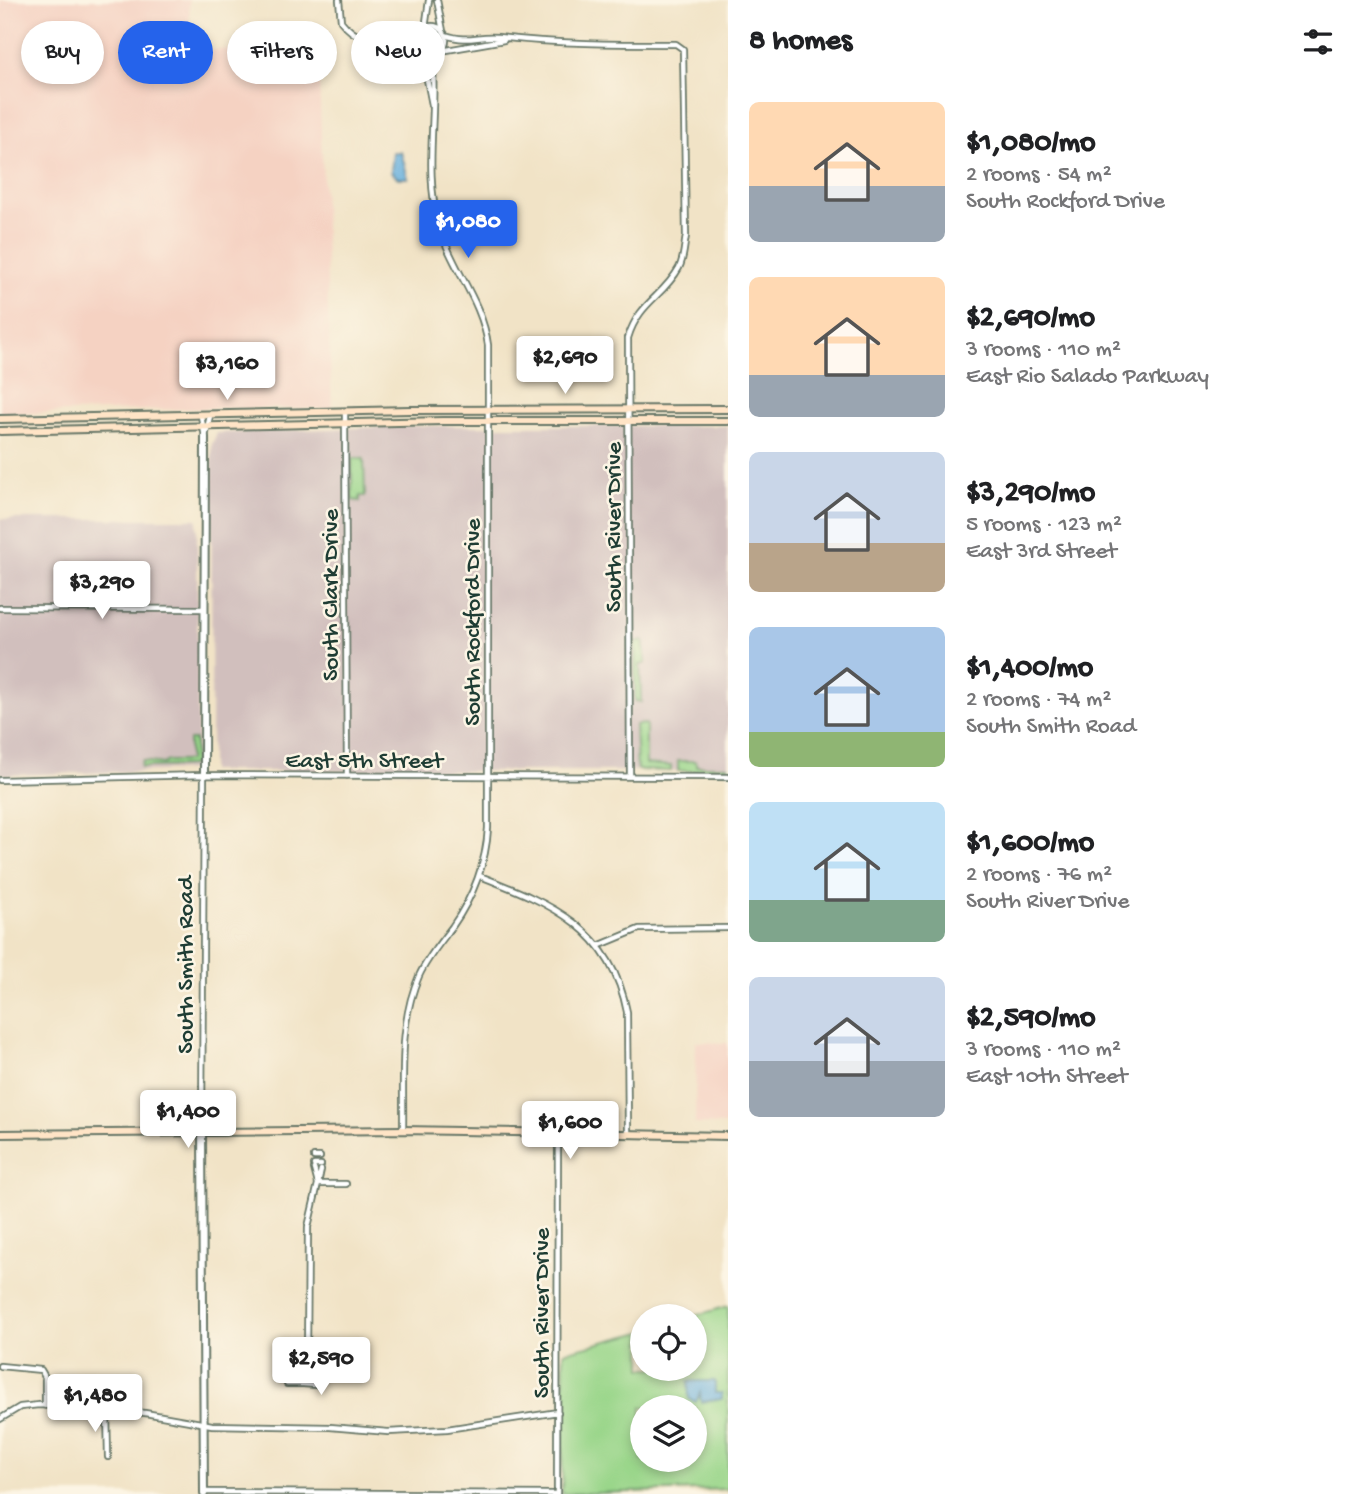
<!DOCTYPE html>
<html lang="en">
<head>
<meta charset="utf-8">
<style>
	:root { --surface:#fff; --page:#f6f6f6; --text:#202124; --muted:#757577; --accent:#2563eb }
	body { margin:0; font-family:"Gochi Hand",sans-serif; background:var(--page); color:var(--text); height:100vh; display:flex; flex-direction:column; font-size:26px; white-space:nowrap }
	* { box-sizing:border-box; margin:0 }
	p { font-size:23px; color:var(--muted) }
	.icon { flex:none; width:38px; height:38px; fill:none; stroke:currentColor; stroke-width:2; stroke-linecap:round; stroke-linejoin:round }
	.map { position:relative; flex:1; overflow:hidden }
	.side { display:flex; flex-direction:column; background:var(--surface); width:630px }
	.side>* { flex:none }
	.guide { position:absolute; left:21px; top:21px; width:602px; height:63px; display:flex; gap:14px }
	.buttons { position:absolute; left:630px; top:1304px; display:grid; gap:14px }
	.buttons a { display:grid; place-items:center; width:77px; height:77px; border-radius:50%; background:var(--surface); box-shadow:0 4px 10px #0003; font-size:35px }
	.price { position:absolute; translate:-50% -60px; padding:0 16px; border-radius:7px; background:#fff; color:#222; font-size:23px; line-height:46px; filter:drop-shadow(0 2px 4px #0008) }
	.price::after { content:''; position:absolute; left:50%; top:42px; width:21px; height:16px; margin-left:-10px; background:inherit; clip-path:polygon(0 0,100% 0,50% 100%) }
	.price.on { background:var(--accent); color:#fff }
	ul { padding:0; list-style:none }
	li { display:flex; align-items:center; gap:21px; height:175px; padding:0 21px }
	li span { display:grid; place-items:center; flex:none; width:196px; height:140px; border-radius:10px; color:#555 }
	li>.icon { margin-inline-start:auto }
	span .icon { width:84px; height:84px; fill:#fffc; stroke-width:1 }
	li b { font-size:30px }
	h2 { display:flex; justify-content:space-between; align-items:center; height:84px; padding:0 21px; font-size:30px }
	.tag { padding:0 24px; border-radius:32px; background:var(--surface); box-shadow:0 4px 10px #0003; font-size:24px; line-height:63px }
	.tag.on { background:var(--accent); color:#fff }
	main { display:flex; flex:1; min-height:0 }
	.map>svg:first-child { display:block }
</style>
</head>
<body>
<main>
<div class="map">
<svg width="728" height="1494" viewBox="0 0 728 1494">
	<rect width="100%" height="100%" fill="#fcf5e5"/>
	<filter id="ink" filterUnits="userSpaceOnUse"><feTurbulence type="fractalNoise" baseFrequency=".0143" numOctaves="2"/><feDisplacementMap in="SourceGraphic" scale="14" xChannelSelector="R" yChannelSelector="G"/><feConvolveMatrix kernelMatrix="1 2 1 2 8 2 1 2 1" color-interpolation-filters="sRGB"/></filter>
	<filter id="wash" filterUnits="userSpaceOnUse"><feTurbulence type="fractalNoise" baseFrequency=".00686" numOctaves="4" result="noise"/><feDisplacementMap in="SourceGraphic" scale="28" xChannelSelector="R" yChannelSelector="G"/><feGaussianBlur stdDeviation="1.57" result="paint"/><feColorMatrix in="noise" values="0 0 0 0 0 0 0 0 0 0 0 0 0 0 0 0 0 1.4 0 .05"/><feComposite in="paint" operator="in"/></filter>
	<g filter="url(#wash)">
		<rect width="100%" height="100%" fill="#f1e3c6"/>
		<!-- built -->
		<path fill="#f5d2c2" d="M0 0H189L190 50 256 49 318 54 332 409 218 408 0 414Z
			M696 1042 728 1043V1125L695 1124Z"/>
		<!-- industrial -->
		<path fill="#d1bfbd" d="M416 426H728V771H211L212 444 217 433Z
			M0 519H197L198 770 0 775Z"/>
		<!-- green -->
		<path fill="#9ad68a" stroke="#5c8a5f" stroke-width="2" fill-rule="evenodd" d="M352 458 364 459 365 496H360V501L352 500Z
			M643 640 646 663 640 665 641 702 635 701V642Z
			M646 724V764L671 766V771L637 770 635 725Z
			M189 740H195L194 763 191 766 141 767 142 761 163 764 168 761H189Z
			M678 761H695L697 766H728V771H678Z
			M728 1306V1489L562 1494 564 1352 642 1332V1368H695L694 1316ZM642 1407H695V1460H642Z"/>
		<!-- water -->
		<path fill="#65aedd" stroke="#427688" stroke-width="2" d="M393 152H401L408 178H398L391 172Z
			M688 1381H715V1393H722V1399L701 1402 700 1393 696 1402 689 1399Z"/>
	</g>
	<g filter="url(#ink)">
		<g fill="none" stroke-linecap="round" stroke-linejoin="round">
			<defs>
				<path id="minor" d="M339 0 341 21C365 52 389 34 420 46
					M437 0 443 31
					M418 40a14 14 0 1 1 28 0a14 14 0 1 1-28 0Z
					M425 29 429 0
					M445 35C471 43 476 35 498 37 557 44 616 44 676 44L683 49 686 236C684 246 684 259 679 268 663 297 639 302 628 338L630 776
					M380 40 421 32
					M421 49 432 105
					M441 51 504 40
					M345 413 347 776
					M201 416 205 437
					M205 437 210 416
					M0 608 204 609
					M0 780 204 775 728 777
					M480 876C552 904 611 928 627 1012L628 1132
					M598 946 639 929 728 928
					M202 1130 204 775
					M403 1130C404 1079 398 1024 419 976 427 958 440 943 452 927 473 897 486 865 488 828V345C482 300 451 268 439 225 424 175 436 120 433 69L440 52
					M314 1157H320
					M314 1165H321
					M314 1169 318 1184 321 1170
					M307 1361 320 1367 319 1382 316 1385 303 1384 307 1361 308 1227 318 1184H346
					M0 1366 41 1370 45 1377V1406
					M287 1384H303
					M107 1411 108 1457
					M0 1419 20 1407 39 1405 145 1413 212 1425 330 1427 388 1432 447 1429 558 1412
					M204 1492 557 1494
					M557 1494 558 1131"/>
				<path id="tertiary" d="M204 775 205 437
					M202 1130 204 1494"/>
				<path id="secondary" d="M0 419 410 410 728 409
					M0 431 442 421H728
					M0 1134 403 1130 728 1136"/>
			</defs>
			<!-- minor casing -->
			<use href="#minor" stroke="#687767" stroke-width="8"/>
			<!-- tertiary casing -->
			<use href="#tertiary" stroke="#687767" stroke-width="10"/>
			<!-- secondary casing -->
			<use href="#secondary" stroke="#687767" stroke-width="10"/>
			<!-- minor -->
			<use href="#minor" stroke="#fff" stroke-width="4.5"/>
			<!-- tertiary -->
			<use href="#tertiary" stroke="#fff" stroke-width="6"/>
			<!-- secondary -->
			<use href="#secondary" stroke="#ffe4c6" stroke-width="6"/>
		</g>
	</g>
	<g text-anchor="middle" stroke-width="5" stroke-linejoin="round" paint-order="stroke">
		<!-- street labels -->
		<g font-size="24" fill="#1f3d34" stroke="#fcf5e5">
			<text transform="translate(612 527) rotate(-90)" y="8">South River Drive</text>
			<text transform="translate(329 595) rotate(-90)" y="8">South Clark Drive</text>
			<text transform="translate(471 622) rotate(-90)" y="8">South Rockford Drive</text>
			<text x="364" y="767">East 5th Street</text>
			<text transform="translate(184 965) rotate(-90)" y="8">South Smith Road</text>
			<text transform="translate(540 1313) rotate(-90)" y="8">South River Drive</text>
		</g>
	</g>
</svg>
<div class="buttons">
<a><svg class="icon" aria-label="locate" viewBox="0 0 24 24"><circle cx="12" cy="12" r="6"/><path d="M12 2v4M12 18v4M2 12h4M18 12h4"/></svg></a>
<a><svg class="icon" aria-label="layers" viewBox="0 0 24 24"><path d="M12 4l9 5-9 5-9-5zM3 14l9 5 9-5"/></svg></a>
</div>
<b class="price on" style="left:468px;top:260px">$1,080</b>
<b class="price" style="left:565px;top:396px">$2,690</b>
<b class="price" style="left:227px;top:402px">$3,160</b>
<b class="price" style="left:102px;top:621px">$3,290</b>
<b class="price" style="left:188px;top:1150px">$1,400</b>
<b class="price" style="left:570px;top:1161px">$1,600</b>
<b class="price" style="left:321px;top:1397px">$2,590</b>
<b class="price" style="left:95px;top:1434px">$1,480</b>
<div class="guide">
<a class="tag">Buy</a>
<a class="tag on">Rent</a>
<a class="tag">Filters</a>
<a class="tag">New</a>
</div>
</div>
<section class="side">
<h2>8 homes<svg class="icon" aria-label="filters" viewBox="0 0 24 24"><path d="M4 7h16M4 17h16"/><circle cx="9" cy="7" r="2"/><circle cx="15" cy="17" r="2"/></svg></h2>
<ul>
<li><span style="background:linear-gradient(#ffd9b3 60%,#9aa5b1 0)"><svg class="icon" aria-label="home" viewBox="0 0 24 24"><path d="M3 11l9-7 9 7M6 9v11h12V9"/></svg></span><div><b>$1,080/mo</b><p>2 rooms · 54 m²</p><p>South Rockford Drive</p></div></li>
<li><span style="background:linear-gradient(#ffd9b3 70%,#9aa5b1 0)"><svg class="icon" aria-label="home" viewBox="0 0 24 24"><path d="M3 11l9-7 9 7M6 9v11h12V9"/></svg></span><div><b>$2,690/mo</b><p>3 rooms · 110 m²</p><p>East Rio Salado Parkway</p></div></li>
<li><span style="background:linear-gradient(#c9d6e8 65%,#b9a48a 0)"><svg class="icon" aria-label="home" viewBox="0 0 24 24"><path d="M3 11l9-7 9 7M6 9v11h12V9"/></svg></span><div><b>$3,290/mo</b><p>5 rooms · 123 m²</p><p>East 3rd Street</p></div></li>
<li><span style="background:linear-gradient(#a9c7e8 75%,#8fb573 0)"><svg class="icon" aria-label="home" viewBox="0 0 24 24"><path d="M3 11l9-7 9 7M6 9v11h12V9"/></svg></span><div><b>$1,400/mo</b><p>2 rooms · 74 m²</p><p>South Smith Road</p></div></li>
<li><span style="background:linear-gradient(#bfe0f5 70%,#7fa58c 0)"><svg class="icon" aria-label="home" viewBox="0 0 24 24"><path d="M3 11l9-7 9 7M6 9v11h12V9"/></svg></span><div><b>$1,600/mo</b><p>2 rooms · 76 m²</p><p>South River Drive</p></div></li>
<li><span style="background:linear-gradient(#c9d6e8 60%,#9aa5b1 0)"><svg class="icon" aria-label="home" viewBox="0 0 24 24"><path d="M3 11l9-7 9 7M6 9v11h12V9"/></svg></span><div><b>$2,590/mo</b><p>3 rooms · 110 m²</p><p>East 10th Street</p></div></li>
</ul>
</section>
</main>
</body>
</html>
